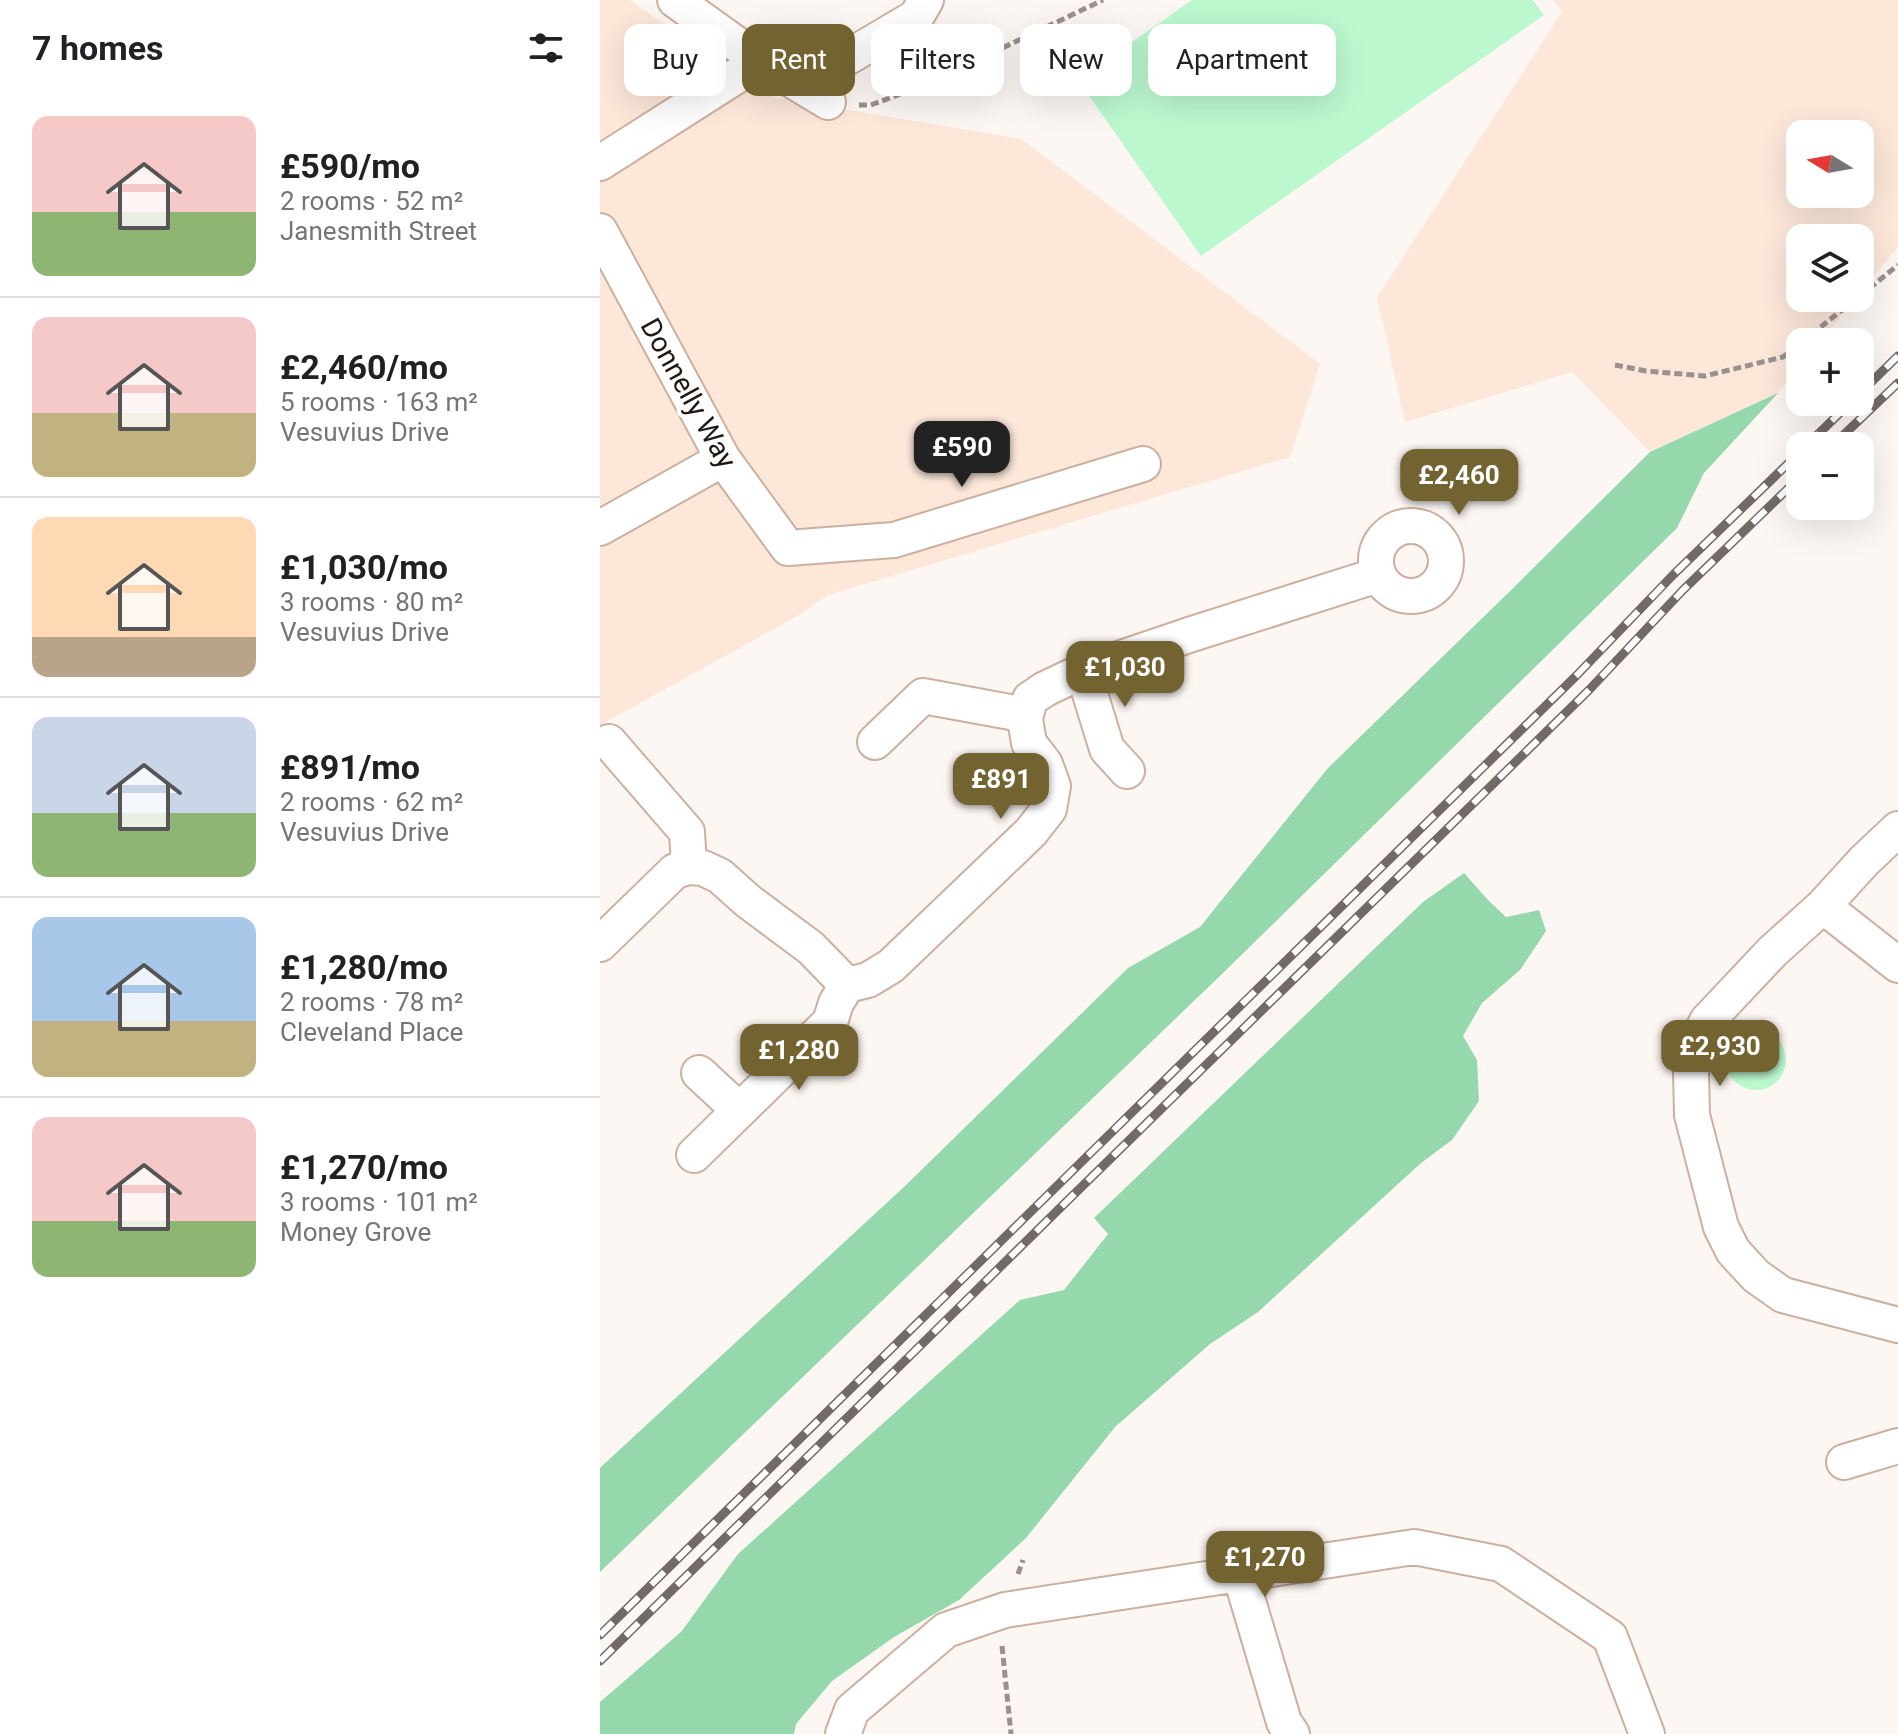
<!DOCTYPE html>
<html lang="en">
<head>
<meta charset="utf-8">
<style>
	:root { --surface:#fff; --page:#f6f6f6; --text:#202124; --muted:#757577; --line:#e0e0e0; --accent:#736330 }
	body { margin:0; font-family:Roboto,sans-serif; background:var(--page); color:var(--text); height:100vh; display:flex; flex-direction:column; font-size:30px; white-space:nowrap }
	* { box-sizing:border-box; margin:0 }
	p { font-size:26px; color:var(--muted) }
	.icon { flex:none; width:44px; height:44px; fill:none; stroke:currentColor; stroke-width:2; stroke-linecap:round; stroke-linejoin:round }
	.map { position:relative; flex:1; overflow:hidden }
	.details { display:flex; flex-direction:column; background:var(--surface); width:600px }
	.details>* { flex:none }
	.banner { position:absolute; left:24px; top:24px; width:760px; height:72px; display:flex; gap:16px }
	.needle { width:52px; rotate:281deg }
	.fabs { position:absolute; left:1186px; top:120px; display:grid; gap:16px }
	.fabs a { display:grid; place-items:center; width:88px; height:88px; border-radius:16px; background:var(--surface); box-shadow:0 8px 32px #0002; font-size:40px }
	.price { position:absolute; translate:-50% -68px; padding:0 18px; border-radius:16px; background:var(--accent); color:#fff; font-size:26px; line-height:52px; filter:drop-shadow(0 2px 4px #0008) }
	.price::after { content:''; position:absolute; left:50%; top:48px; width:24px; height:18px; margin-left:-12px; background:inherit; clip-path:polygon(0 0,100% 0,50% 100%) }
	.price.active { background:#222; color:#fff }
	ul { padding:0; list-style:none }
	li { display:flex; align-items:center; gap:24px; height:200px; padding:0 32px }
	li+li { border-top:2px solid var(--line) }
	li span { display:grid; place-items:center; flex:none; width:224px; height:160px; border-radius:16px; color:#555 }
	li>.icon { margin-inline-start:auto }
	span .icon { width:96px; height:96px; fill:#fffc; stroke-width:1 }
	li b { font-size:34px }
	h2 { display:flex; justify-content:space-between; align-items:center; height:96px; padding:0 32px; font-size:34px }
	.chip { padding:0 28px; border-radius:16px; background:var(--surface); box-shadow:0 8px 32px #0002; font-size:28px; line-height:72px }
	.chip.active { background:var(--accent); color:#fff }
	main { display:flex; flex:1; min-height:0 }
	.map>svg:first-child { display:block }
</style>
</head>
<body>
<main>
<section class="details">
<h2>7 homes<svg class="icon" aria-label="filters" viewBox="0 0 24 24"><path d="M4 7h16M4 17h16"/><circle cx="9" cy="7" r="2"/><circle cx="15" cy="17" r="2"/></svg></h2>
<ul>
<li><span style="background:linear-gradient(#f6c9c9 60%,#8fb573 0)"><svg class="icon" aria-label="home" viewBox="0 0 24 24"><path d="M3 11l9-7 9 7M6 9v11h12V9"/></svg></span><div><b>£590/mo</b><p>2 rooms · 52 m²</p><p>Janesmith Street</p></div></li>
<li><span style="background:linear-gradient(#f6c9c9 60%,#c2b280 0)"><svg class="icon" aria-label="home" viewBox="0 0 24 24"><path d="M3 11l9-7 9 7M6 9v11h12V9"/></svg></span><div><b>£2,460/mo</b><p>5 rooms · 163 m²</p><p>Vesuvius Drive</p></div></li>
<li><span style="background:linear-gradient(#ffd9b3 75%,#b9a48a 0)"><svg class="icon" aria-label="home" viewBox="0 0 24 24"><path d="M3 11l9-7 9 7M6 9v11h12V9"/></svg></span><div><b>£1,030/mo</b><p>3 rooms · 80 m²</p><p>Vesuvius Drive</p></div></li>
<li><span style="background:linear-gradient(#c9d6e8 60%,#8fb573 0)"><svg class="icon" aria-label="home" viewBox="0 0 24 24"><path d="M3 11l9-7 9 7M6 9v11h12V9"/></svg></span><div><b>£891/mo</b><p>2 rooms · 62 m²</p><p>Vesuvius Drive</p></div></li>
<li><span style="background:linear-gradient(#a9c7e8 65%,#c2b280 0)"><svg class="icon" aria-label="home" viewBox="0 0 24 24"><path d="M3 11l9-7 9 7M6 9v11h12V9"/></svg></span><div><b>£1,280/mo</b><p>2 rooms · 78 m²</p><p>Cleveland Place</p></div></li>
<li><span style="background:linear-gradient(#f6c9c9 65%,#8fb573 0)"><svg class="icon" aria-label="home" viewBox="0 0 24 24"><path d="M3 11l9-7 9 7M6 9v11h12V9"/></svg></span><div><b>£1,270/mo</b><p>3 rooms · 101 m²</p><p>Money Grove</p></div></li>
</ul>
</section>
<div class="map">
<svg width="1298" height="1734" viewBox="0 0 1298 1734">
	<rect width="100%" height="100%" fill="#fdf7f4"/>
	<!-- built -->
	<path fill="#fce7d9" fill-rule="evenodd" d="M0 0H29L173 97 421 139 720 364 690 457 228 595 194 618 0 725Z
		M953 0H1298V247L1260 293V238H1200V298H1256L1220 342H1200V366L1178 393 1050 452 972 372 805 422 777 297 962 12ZM1200 134H1260V194H1200Z"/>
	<!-- green -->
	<path fill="#bbf8ce" d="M592 0H933L944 15 601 256 478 80Z
		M1126 1060a30 30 0 1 1 60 0a30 30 0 1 1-60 0Z"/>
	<!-- forest -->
	<path fill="#94d8ab" d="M1178 393 1104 473 1077 528 623 973 0 1572V1468L2 1466 305 1186 528 968 600 927 728 768 906 595 1050 452Z
		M864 873 888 900 906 917 939 910 946 931 920 970 882 1003 863 1036 877 1060 879 1101 852 1140 821 1163 658 1312 610 1344 515 1427 426 1538 359 1600 294 1637 232 1681 196 1724 194 1734H0V1702L81 1632 138 1554 420 1300 464 1290 508 1234 494 1218 823 902Z"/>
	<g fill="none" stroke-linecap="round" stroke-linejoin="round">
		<defs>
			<path id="minor" d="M75 0 160 61 228 102
				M198 84 250 56 316 17 326 0
				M0 163 160 61
				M0 231 123 459 188 548 294 540 543 464
				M776 561a35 35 0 1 1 70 0a35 35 0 1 1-70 0Z
				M0 528 123 459
				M483 671 507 749 527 771
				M9 742 87 832 89 867
				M275 742 323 696 426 715
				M1298 829 1264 861 1223 906 1173 951 1107 1021 1095 1045 1091 1071 1092 1115 1121 1227 1133 1251 1156 1276 1183 1295 1298 1325
				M1223 906 1298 965
				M0 944 75 871 89 867 103 868 120 876 148 901 211 948 247 985 268 980 291 966 431 832 449 809 453 786 445 764 429 743 425 719 430 699 445 689 483 671 592 634 778 575
				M99 1073 139 1110
				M94 1155 230 1022 236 1003 247 985
				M1244 1462 1298 1446
				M640 1574 684 1722 692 1734
				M243 1734 252 1710 346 1630 405 1610 814 1547 901 1564 1010 1637 1047 1734"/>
		</defs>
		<!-- minor casing -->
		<use href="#minor" stroke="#ccb09f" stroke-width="38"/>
		<!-- path -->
		<path stroke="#99918d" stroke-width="5" stroke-dasharray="8 4" stroke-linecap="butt" d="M259 105H271L327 84 503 0
			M1260 296 1298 265
			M1202 342 1257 298
			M1015 365 1046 371 1105 376 1183 357 1200 343
			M418 1574 423 1560
			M402 1646 411 1734"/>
		<!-- minor -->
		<use href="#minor" stroke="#fff" stroke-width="34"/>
		<defs>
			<path id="rail" d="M1260 393 1298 356
				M1206 446 1251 402
				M1232 446 1298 383
				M0 1635 976 676 1073 575 1200 452
				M0 1661 459 1209 989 690 1083 590 1200 477"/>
		</defs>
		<!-- rail casing -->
		<use href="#rail" stroke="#726a65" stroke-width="9"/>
		<!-- rail -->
		<use href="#rail" stroke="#fff" stroke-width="6" stroke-dasharray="18" stroke-linecap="butt"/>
	</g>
	<g text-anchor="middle" stroke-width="8" stroke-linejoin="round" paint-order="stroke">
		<!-- street labels -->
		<g font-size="28" fill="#211711" stroke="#fff">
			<text transform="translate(89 393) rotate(61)" y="10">Donnelly Way</text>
		</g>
	</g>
</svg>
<div class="fabs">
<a><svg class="needle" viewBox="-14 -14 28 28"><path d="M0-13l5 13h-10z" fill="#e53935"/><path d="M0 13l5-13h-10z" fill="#757577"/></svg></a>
<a><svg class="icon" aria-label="layers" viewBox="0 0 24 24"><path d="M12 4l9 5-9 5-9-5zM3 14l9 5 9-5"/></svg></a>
<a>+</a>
<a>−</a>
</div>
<b class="price active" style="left:362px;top:489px">£590</b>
<b class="price" style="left:859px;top:517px">£2,460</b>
<b class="price" style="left:525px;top:709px">£1,030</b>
<b class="price" style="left:401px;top:821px">£891</b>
<b class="price" style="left:1120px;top:1088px">£2,930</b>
<b class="price" style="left:199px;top:1092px">£1,280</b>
<b class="price" style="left:665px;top:1599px">£1,270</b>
<div class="banner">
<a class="chip">Buy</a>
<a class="chip active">Rent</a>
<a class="chip">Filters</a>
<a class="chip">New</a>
<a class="chip">Apartment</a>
</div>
</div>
</main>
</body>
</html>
